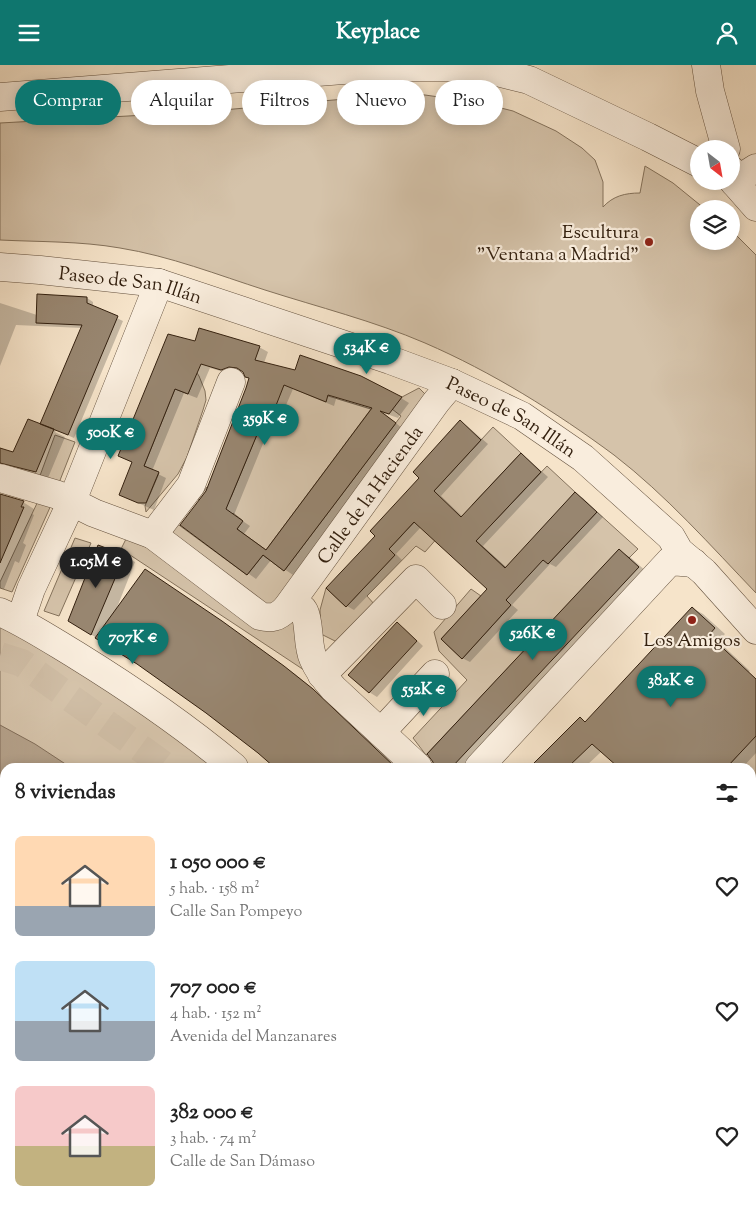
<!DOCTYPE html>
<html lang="es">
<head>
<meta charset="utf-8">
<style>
	:root { --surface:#fff; --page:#f6f6f6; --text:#222; --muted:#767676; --accent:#0f766e }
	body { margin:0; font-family:"Sorts Mill Goudy",serif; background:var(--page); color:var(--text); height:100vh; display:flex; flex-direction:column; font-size:19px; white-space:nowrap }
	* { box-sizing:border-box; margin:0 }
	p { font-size:16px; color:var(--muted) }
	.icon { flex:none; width:28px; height:28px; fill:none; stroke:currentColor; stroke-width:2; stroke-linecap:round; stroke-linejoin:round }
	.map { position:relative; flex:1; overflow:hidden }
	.drawer { position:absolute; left:0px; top:698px; width:756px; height:446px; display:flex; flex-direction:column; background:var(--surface); border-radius:15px 15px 0 0; box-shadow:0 2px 12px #0003 }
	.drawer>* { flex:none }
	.top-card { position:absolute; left:15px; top:15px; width:500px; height:45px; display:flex; gap:10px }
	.needle { width:32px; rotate:149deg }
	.buttons { position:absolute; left:690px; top:75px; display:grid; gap:10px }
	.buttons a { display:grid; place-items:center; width:50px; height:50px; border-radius:50%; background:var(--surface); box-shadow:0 2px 12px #0003; font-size:25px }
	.price { position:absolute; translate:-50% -42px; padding:0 11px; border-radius:18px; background:var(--accent); color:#fff; font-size:16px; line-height:32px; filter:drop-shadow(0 1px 2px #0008) }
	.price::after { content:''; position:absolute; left:50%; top:30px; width:15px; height:11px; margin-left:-8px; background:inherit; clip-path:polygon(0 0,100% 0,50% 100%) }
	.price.current { background:#222; color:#fff }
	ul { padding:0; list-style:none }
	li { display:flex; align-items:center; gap:15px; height:125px; padding:0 15px }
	li span { display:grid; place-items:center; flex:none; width:140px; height:100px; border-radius:8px; color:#555 }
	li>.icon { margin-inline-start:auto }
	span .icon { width:60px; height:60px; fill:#fffc; stroke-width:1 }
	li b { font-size:21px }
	h2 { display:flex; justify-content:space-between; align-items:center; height:60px; padding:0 15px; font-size:21px }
	.chip { padding:0 18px; border-radius:22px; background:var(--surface); box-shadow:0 2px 12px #0003; font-size:18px; line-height:45px }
	.chip.current { background:var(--accent); color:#fff }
	header { display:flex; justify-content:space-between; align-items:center; height:65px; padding:0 15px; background:var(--accent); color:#fff; font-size:22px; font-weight:700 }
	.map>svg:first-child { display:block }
</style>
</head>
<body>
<header><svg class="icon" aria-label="menu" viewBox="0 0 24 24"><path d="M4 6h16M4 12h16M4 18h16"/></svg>Keyplace<svg class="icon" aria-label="person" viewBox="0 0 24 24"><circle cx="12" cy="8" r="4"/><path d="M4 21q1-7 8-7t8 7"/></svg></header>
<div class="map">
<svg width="756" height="1143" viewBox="0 0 756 1143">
	<rect width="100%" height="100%" fill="#f6e4ca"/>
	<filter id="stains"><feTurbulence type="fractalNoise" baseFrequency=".004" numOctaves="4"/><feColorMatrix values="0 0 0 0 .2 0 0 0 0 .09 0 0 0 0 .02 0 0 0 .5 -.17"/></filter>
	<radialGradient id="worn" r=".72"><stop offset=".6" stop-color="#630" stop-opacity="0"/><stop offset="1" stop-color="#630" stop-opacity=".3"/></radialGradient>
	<!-- green -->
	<path fill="#d5c3aa" stroke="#84725c" d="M411 28 481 38 513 46 556 66 582 83 595 95 603 117V142C613 131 625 128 640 128L645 101 673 118 705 144H699V176H731V165L756 190V528C711 481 666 430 614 390 556 347 492 307 425 278 374 256 318 242 265 225 218 210 170 191 120 183 80 176 40 177 0 175V58L201 47Z
		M193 302 199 311 205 326 206 335 203 345 187 392 178 409 146 447 145 441 159 408 144 401 175 324 188 329 192 319 181 314Z
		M279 316 371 344 266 485 237 464 242 455 233 448 227 456 198 434 207 422 231 432Z
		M419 323 427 331 272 546 162 469 172 455 247 510 263 490 284 506 401 351 392 344 402 332Z
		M493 362 521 388 472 440 492 459 547 401 575 427 548 499 597 447 638 484 629 493 619 485 426 690 413 673 467 615 439 586 434 567 471 524 481 531 441 574 462 594 511 540 490 521 506 503 453 455 425 487 416 481 367 531 375 540 337 577 321 569 320 545 326 523 346 542 395 490 389 484 439 431 434 426Z
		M55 370 75 377 57 423 38 416Z
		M39 434 52 438 12 527 0 523V517Z
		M133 469 247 551 296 548 307 607 121 484 127 472Z
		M75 473 91 478 59 551 44 546Z
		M0 559 71 599 219 702H5V1139H615L618 1143H0Z
		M756 669V814L751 810V702H727L737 691 735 688Z
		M756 854V969L751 973V859Z
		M756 1057V1143H668L672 1139H751V1062Z"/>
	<!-- water -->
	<path fill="#b4a18a" stroke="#806d59" d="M0 660 35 679 70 702H5V838L0 834Z
		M312 1139H494L498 1143H315Z"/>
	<!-- shadow -->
	<path fill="#0003" fill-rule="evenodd" d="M87 233 93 237V242L123 256 74 373 56 365 55 367 65 372 48 413 22 405 11 399 41 360 82 263 16 260 0 301V238L37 250Z
		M196 278 259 282 268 287 264 298 401 333 409 338 398 353 384 348 403 364 293 510 271 495 256 514 182 460 207 426 250 314 244 306H237L231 309 210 303 197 333 184 328 152 406 166 413 154 445 129 434 133 398 119 391ZM293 324 334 341 336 334 372 345 267 486 244 469 250 461 234 450 277 344 283 347Z
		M460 356 467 361 488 379 441 431 463 452 521 390 528 394 548 412 483 481 507 503 576 429 583 433 603 452 556 502 550 499 512 540 518 545 470 597 462 593 489 524 421 462 396 489 402 495 354 545 347 541 376 471 421 413Z
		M0 430 23 437 34 444 32 449 34 450 23 478 26 480 19 498 15 496 4 524 0 523Z
		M619 486 630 492 648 508 468 702H434V697Z
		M124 491 135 497 116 545 156 512 233 564 295 609 323 632 398 702H276L259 687 138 598 69 556Z
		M692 543 703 549 725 569 718 576 750 606 747 609 756 617V688L743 702H620L602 686 585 702H532L580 654 586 658Z
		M397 559 404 563 423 581 377 632 369 627Z
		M751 811 756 813V875L751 880Z"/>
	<!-- building -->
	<path fill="#988670" stroke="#33200f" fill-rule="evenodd" d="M37 229 87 232V238L118 251 68 370 40 359 82 260 36 258Z
		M199 263 260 281 255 295 295 305 300 290 361 311 402 332 389 349 380 346 396 358 284 506 263 490 247 510 180 460 206 426 246 323 249 313 245 312 243 307 237 303 229 302 221 305 201 299 188 329 175 324 144 401 159 407 146 438H138L119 430 132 397 118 391 168 269 195 276ZM284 320 326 337 328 330 372 343 266 485 237 464 243 456 226 444 269 341 275 343Z
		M28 354 54 364 36 407 0 398V383L13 387Z
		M460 355 481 375 434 426 461 452 521 388 541 407 476 476 505 503 575 427 597 447 548 499 543 495 506 535 511 540 462 594 441 574 487 524 414 457 389 484 395 490 346 542 326 523 375 471 370 466 419 413 413 407Z
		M0 429 24 436 21 442H24L0 498Z
		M98 480 125 490 91 570 68 556Z
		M619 484 639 502 452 702H433V697L427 689Z
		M145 504 222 556 284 601 313 624 395 702H274L258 688 206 648 137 599 95 573Z
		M692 542 715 563 709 570 756 614V671L727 702H618L592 679 568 702H530L580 652 585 657Z
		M397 557 417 576 369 628 348 610Z"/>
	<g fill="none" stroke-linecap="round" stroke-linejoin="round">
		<!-- highway-tunnel -->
		<path stroke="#cfbda5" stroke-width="28" stroke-dasharray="28 14" stroke-linecap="butt" d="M0 591 22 598 157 695 166 702
			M0 885 5 889
			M242 1139 245 1143
			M572 1139 578 1143"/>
		<defs>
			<g id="minor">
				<path d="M706 0 710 26 726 84"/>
				<path d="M0 32 382 2H477L529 15 648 72 699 98"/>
				<path d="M731 105 734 117 756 142"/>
				<path d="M734 117 756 103"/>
				<path id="s1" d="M0 202 40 205 159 218 390 295 452 318 522 351 583 393 671 472 679 486 704 507 756 565"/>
				<path id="s2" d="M0 413 58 430 94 448 153 470 260 551C272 554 278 552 286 544L436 337 452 318"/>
				<path d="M153 470 191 420 231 317"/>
				<path d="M286 544 295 540C299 541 302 542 304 546 310 557 307 580 313 593 318 605 325 614 333 623L418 702"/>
				<path d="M0 547C27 559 51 575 76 590 131 624 185 661 234 702"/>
				<path d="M20 556 31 524 72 436 159 218"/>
				<path d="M322 610 416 514 442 540"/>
				<path d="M381 667 435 609"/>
				<path d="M479 702 670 496 694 498"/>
				<path d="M751 1025 756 1020"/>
				<path d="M634 1143 638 1139"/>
			</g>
		</defs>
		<!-- minor casing -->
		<use href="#minor" stroke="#64513e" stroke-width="29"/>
		<!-- minor -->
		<use href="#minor" stroke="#f9eddd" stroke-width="28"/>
	</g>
	<!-- markers -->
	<g fill="#8f2418" stroke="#f9eddd" stroke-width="2">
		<circle cx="649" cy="177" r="5"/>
		<circle cx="692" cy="555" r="5"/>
	</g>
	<g text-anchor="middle" stroke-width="4.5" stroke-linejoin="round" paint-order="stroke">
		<!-- poi labels -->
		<g font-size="19" fill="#33200f" stroke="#f9eddd" text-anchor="end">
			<text x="639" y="173">Escultura<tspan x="639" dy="22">"Ventana a Madrid"</tspan></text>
			<text x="692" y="581" text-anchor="middle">Los Amigos</text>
		</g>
		<!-- street labels -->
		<g font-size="19" fill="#33200f" stroke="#f9eddd">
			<text dy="7" stroke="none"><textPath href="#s1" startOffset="132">Paseo de San Illán</textPath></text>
			<text dy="7" stroke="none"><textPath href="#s1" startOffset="538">Paseo de San Illán</textPath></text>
			<text dy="7" stroke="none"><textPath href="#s2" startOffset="468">Calle de la Hacienda</textPath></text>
		</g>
	</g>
	<rect width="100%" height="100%" filter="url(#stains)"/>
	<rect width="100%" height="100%" fill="url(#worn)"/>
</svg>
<div class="buttons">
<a><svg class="needle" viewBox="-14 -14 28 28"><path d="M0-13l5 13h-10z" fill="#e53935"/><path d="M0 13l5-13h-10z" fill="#767676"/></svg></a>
<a><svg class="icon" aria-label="layers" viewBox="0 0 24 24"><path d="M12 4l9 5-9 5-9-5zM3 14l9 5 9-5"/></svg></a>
</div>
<b class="price" style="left:367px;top:310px">534K €</b>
<b class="price" style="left:265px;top:381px">359K €</b>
<b class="price" style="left:111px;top:395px">500K €</b>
<b class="price current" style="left:96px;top:524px">1.05M €</b>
<b class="price" style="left:533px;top:596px">526K €</b>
<b class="price" style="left:133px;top:600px">707K €</b>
<b class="price" style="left:671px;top:643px">382K €</b>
<b class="price" style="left:424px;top:652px">552K €</b>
<div class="top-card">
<a class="chip current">Comprar</a>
<a class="chip">Alquilar</a>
<a class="chip">Filtros</a>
<a class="chip">Nuevo</a>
<a class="chip">Piso</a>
</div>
<section class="drawer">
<h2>8 viviendas<svg class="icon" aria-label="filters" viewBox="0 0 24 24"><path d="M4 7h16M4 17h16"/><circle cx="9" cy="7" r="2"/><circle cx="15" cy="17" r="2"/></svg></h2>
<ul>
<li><span style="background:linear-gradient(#ffd9b3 70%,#9aa5b1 0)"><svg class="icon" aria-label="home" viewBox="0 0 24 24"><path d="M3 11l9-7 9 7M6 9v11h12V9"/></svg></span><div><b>1 050 000 €</b><p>5 hab. · 158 m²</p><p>Calle San Pompeyo</p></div><svg class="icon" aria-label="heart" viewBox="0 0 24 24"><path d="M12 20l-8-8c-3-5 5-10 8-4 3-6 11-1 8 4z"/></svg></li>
<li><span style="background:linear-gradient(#bfe0f5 60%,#9aa5b1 0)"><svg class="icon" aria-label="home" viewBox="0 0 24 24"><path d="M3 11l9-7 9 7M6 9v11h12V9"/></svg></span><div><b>707 000 €</b><p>4 hab. · 152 m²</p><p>Avenida del Manzanares</p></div><svg class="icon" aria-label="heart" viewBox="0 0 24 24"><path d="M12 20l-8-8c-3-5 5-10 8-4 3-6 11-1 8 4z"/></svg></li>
<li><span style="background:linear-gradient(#f6c9c9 60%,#c2b280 0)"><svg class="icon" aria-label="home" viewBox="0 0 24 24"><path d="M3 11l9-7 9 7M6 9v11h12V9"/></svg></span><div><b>382 000 €</b><p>3 hab. · 74 m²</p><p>Calle de San Dámaso</p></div><svg class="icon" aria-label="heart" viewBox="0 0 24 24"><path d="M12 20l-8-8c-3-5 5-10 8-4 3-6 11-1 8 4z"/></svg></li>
</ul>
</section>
</div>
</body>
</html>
